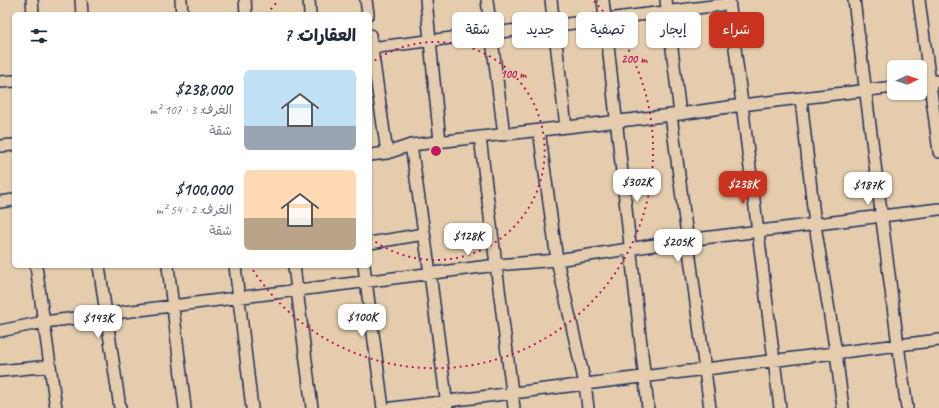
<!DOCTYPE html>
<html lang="ar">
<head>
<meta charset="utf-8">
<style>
	:root { --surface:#fff; --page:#f2f2f3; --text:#1f2937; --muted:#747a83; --accent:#c8321e }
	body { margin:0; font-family:Caveat,"Playpen Sans Arabic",sans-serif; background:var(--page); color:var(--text); direction:rtl; height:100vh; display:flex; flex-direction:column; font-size:15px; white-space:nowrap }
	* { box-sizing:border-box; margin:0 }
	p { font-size:13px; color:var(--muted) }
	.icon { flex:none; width:22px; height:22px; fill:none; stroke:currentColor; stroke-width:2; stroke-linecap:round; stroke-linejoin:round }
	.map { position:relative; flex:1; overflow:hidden; direction:ltr }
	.details { position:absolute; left:12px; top:12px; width:360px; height:256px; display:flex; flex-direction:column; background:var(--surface); border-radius:6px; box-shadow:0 1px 3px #0004; direction:rtl }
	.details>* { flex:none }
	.top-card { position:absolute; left:384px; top:12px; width:380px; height:36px; direction:rtl; display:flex; gap:8px }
	.needle { width:26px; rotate:86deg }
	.fabs { position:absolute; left:887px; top:60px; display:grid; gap:8px }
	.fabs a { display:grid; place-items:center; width:40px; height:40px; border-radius:6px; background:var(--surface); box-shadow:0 1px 3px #0004; font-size:20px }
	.price { position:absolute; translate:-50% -34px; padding:0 9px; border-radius:8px; background:#fff; color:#222; font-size:13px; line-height:26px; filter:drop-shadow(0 1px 2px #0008) }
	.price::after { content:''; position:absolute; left:50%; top:24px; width:12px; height:9px; margin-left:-6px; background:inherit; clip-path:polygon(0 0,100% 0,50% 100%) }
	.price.on { background:var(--accent); color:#fff }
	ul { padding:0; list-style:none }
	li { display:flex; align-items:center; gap:12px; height:100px; padding:0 16px }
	li span { display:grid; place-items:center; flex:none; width:112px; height:80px; border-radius:6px; color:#555 }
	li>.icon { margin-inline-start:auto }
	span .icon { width:48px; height:48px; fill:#fffc; stroke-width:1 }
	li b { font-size:17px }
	h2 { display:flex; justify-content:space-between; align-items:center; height:48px; padding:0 16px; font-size:17px }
	.chip { padding:0 14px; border-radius:6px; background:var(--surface); box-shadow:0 1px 3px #0004; font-size:14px; line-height:36px }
	.chip.on { background:var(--accent); color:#fff }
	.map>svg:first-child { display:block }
</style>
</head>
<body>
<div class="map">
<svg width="939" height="408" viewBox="0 0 939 408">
	<rect width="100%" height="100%" fill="#e4ccac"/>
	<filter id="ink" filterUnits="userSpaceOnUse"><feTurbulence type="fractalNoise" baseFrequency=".025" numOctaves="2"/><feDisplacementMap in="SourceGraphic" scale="8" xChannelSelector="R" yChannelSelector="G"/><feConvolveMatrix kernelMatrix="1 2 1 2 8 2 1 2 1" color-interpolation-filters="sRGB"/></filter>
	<g filter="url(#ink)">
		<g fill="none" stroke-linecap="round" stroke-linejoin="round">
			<defs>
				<path id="minor" d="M32 0 33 14
					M81 0 82 14
					M181 0 182 14
					M245 0 246 14
					M309 0 310 14
					M366 0 368 14
					M426 0 440 142
					M487 0 504 135
					M551 0 566 127
					M603 0 648 408
					M666 0 680 114
					M729 0 780 408
					M854 0 898 345 907 408
					M919 0 939 152
					M370 35 387 153
					M370 48 729 4
					M0 82 14 81
					M920 83 939 81
					M801 99 815 225 836 353 843 408
					M671 115 710 408
					M539 130 557 260 585 384 588 408
					M480 137 514 408
					M411 145 430 273 447 406
					M0 146 14 145
					M370 155 387 153 411 145 680 114 742 105 894 87
					M0 202 14 200
					M370 243 424 234
					M36 266 56 408
					M99 266 120 408
					M168 266 185 408
					M235 266 252 408
					M294 266 312 408
					M364 266 383 408
					M0 331 44 322 497 265 557 260 687 240 939 209
					M0 371 50 366
					M392 408 939 340"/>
			</defs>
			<!-- minor casing -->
			<use href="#minor" stroke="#1b2f5e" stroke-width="14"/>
			<!-- minor -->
			<use href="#minor" stroke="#e4ccac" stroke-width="11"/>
		</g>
	</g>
	<!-- distance rings -->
	<g fill="none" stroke="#c2185b" stroke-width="2" stroke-dasharray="2 4">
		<path d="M370 64A109 109 0 1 1 370 238"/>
		<path d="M267 14A218 218 0 0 1 278 1M594 1A218 218 0 1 1 251 267"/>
	</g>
	<circle cx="436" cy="151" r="6" fill="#c2185b" stroke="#e4ccac" stroke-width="2"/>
	<g font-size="12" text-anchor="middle" font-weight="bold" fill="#c2185b" stroke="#e4ccac" stroke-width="3" stroke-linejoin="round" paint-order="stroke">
		<text x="634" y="63">200 m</text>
		<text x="513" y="78">100 m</text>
	</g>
</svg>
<div class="fabs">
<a><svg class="needle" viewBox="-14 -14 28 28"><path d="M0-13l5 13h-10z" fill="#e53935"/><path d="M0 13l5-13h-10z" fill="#747a83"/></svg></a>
</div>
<b class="price" style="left:637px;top:203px">$302K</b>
<b class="price on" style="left:743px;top:205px">$238K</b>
<b class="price" style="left:868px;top:206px">$187K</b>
<b class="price" style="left:468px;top:257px">$128K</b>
<b class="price" style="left:678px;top:263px">$205K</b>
<b class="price" style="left:362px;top:338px">$100K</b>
<b class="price" style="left:98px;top:339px">$143K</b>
<div class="top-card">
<a class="chip on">شراء</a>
<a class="chip">إيجار</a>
<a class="chip">تصفية</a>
<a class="chip">جديد</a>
<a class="chip">شقة</a>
</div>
<section class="details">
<h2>العقارات: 7<svg class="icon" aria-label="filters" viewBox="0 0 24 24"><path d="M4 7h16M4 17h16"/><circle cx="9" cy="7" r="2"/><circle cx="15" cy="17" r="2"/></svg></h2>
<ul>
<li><span style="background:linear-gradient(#bfe0f5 70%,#9aa5b1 0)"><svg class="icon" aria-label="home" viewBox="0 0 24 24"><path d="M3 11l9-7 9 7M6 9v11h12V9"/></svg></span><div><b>$238,000</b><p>الغرف: 3 · 107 m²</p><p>شقة</p></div></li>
<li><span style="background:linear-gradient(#ffd9b3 60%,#b9a48a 0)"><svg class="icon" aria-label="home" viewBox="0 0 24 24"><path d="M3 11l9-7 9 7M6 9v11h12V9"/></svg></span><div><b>$100,000</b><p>الغرف: 2 · 54 m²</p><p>شقة</p></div></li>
</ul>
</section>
</div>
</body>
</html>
